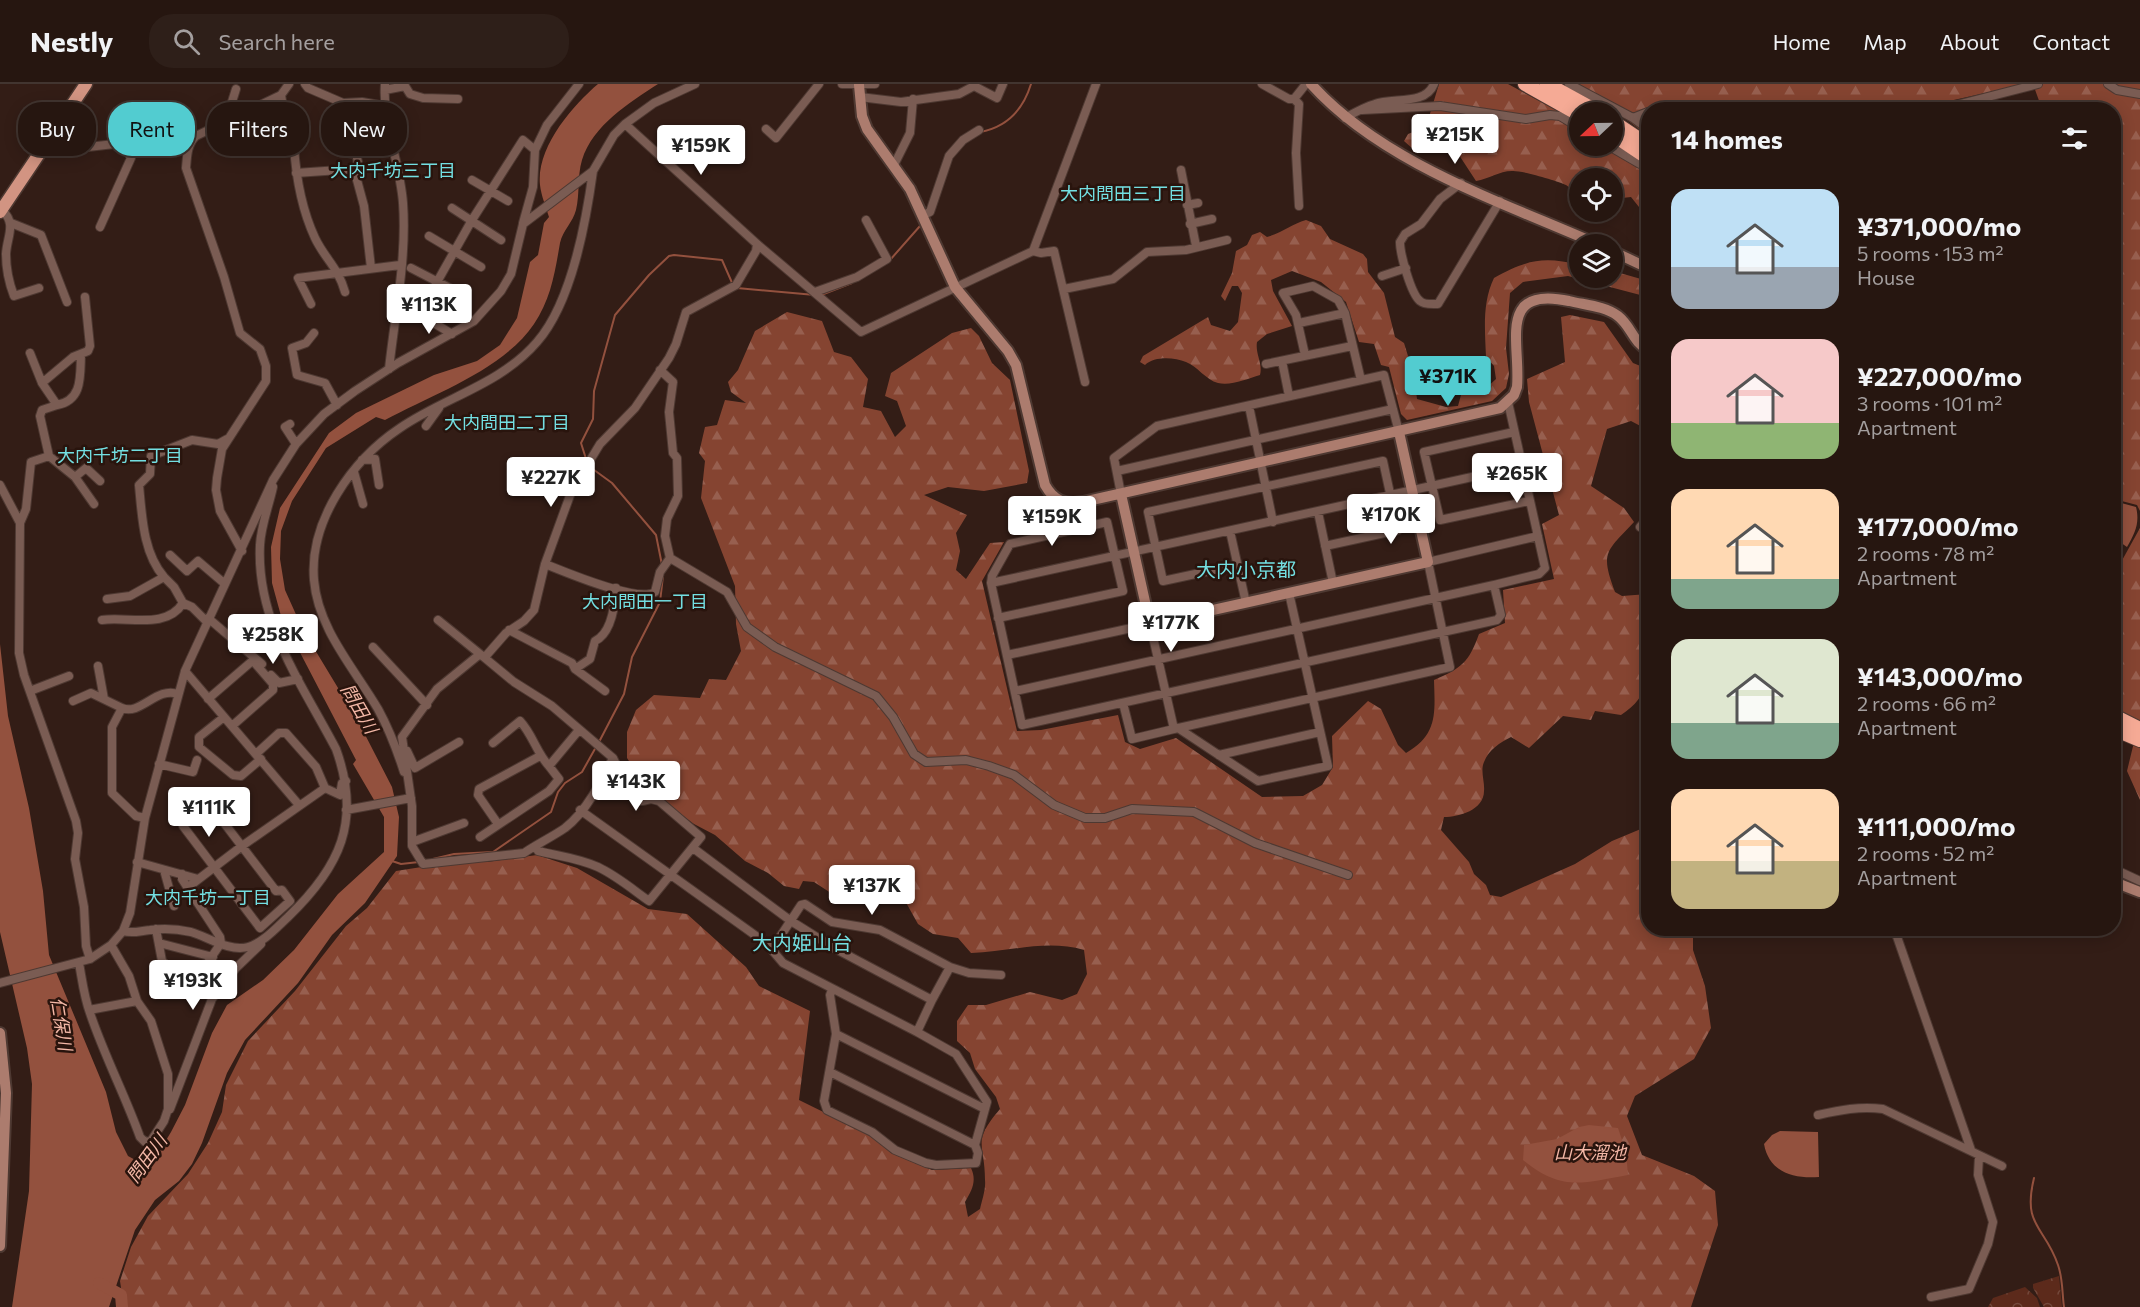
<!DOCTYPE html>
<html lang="en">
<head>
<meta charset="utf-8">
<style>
	:root { --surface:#261610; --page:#2e1f19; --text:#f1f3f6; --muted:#a49f9f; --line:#423530; --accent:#52ccd0 }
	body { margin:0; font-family:Commissioner,"Noto Sans JP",sans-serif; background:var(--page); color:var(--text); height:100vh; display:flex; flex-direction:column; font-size:22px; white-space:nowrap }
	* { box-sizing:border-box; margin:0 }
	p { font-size:20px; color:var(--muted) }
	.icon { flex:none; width:33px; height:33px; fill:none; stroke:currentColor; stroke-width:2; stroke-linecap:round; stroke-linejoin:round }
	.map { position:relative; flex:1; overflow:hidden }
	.panel { position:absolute; left:1641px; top:18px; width:480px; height:834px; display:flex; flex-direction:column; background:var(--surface); border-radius:24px; box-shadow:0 3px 15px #0003,0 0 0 2px var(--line) }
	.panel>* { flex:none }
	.hud { position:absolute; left:18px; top:18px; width:570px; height:54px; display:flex; gap:12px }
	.needle { width:39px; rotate:248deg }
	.controls { position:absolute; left:1569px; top:18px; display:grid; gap:12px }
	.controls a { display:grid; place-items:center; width:54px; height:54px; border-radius:50%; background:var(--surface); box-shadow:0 3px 15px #0003,0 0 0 2px var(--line); font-size:30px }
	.price { position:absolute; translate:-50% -51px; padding:0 14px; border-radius:6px; background:#fff; color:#222; font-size:20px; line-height:39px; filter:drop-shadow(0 2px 3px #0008) }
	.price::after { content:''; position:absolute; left:50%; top:36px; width:18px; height:14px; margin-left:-9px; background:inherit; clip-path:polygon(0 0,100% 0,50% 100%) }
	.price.on { background:var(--accent); color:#111 }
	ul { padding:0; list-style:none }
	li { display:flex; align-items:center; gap:18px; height:150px; padding:0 30px }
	li span { display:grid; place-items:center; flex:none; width:168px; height:120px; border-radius:18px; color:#555 }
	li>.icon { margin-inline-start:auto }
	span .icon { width:72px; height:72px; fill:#fffc; stroke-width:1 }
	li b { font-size:26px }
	h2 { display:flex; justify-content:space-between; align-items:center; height:72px; padding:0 30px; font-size:26px }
	.chip { padding:0 21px; border-radius:24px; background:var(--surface); box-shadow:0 3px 15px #0003,0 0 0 2px var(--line); font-size:21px; line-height:54px }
	.chip.on { background:var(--accent); color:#111 }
	header { display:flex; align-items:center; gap:36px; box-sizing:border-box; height:84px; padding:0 30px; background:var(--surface); border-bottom:2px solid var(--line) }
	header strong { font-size:28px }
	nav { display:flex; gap:33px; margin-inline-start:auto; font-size:21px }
	.search { width:420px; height:54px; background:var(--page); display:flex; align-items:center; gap:15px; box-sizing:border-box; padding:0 21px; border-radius:24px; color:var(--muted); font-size:22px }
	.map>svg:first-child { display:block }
</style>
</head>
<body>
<header>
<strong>Nestly</strong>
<div class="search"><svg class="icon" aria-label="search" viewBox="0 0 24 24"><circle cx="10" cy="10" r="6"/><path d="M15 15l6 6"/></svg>Search here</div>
<nav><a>Home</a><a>Map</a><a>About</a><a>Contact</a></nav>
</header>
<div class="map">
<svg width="2140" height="1223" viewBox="0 0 2140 1223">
	<defs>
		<pattern id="forest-firs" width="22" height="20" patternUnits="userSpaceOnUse" patternTransform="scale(1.5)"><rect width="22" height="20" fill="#854431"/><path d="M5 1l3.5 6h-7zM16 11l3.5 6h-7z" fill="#975f4f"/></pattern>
		<pattern id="park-crowns" width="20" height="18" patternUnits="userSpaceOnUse" patternTransform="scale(1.5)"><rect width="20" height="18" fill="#5c2a1b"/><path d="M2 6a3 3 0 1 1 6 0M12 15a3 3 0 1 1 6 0" fill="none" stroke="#74493c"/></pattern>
	</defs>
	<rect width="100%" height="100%" fill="#331d16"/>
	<!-- forest -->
	<path fill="url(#forest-firs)" d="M1439 0H1508L1574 36 1579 39 1580 62H1611L1632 79 1648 87V123H1639L1631 113 1613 115 1612 94H1580L1579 114C1574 111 1571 104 1566 101 1558 97 1521 86 1512 87 1499 87 1489 95 1476 97L1459 71 1426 62 1413 65 1404 57 1408 50 1426 43Z
		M1579 0H2026L1913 25 1648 26V52L1622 32 1613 20Z
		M2033 0H2140V427L2137 421 2114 415V26L2042 25Z
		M1306 136 1321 142 1330 155 1363 170 1367 175 1368 188 1384 209 1395 253 1404 259C1410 278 1415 295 1417 315L1446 323 1458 322 1461 311 1484 306 1496 295 1494 282 1486 273C1485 246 1482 219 1494 194 1526 176 1544 172 1579 181L1580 194H1612L1613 187 1648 197V213L1568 192 1523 198 1510 209 1506 264 1509 290 1506 304 1492 317 1407 336 1401 330 1389 283 1381 281 1374 260 1359 258 1346 218 1321 198 1292 187 1271 196 1273 207 1292 242 1267 250 1257 258C1255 270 1263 279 1260 291 1247 295 1231 302 1218 299 1206 296 1197 282 1186 278 1174 273 1154 272 1145 281L1140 278 1143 272 1208 233 1211 241 1230 247 1238 238 1242 209 1238 202H1232L1225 217 1221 212 1232 189 1236 167 1247 161 1252 151 1260 148 1267 153C1282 149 1292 140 1306 136Z
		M787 228 822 237 834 268 851 273 868 295 863 323 881 327 895 353 906 342 897 317 885 312 891 289 952 249 971 244 979 252 992 279 1010 296 1029 387 1027 399 984 407 948 403 924 411 967 431 956 449 960 467 956 486 966 495 990 459 1004 458 982 497 1017 647 1041 646 1118 631 1125 658 1140 665 1176 654 1262 713 1303 712 1322 701 1333 683 1332 652 1368 617 1381 625 1398 661 1406 669C1438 651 1435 629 1434 596 1462 584 1469 578 1479 550L1505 539 1503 506 1554 495 1542 440 1559 431 1529 318 1527 295 1565 278 1561 233 1570 231 1604 238 1633 279 1648 285V346L1631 337 1607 345 1591 402 1624 424 1634 438C1606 468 1600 468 1615 508L1622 512 1648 510V594C1643 612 1636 621 1621 631L1595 627 1591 636 1563 632 1529 664 1511 653C1500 659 1489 665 1484 678 1480 687 1485 698 1484 707 1484 726 1459 733 1444 733L1441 746 1469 778 1474 790 1486 801 1490 811 1501 813 1575 780 1612 757 1648 742V844L1693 845V866L1705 902 1711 944 1694 975 1635 1012 1627 1032 1642 1071 1694 1092 1715 1107 1718 1141 1691 1223H124L120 1197 131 1163 148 1132 188 1090 208 1059 222 1028 226 1001 248 957 295 907 346 842 367 824 396 787 460 777 487 778 537 771 577 784 648 825 687 830 746 883 759 902 810 927 799 1016 870 1051 891 1069 932 1086 971 1084C977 1097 972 1106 965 1118L968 1133 980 1125C982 1116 986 1105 985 1096 985 1059 971 1059 1000 1025L996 1013 975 985 970 969 957 957V937L968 921H986L1030 908 1062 916 1077 910 1087 890 1084 866C1046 855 1009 868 971 869L958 854 933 850 918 840 904 815 888 810 865 818 840 815 814 798 803 797 799 805 784 802 768 789 745 777 715 751 694 740 648 706 627 674V648L636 626 654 611 700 614 709 595 726 596 741 567 736 540 735 502 701 414 705 377 699 369 705 343 717 341 725 316 746 319 731 308 728 298 738 286 755 247Z
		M2140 444V716L2127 687 2136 650 2114 622V537L2119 513 2120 480Z"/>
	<!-- park -->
	<path fill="url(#park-crowns)" d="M2059 1192 2062 1223H2044L2033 1204V1200Z
		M2025 1203 2037 1214 2040 1223H1988L1993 1214Z"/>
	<!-- water -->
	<path fill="#93513e" d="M598 0H658C629 19 593 41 582 76 577 93 580 110 576 126 573 138 563 146 560 159 555 188 551 215 534 240 503 286 433 310 385 336L376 333 326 364 292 417 281 447 280 475 285 506 303 546 358 637 392 703 399 733 397 772 365 819 332 851 298 899 245 956 227 989 202 1059 192 1080 179 1097 155 1116 135 1146 109 1223H12L29 1107 32 1000 27 964 0 848V560L8 632 29 724 43 807 49 871 106 1008 116 1048 128 1072 139 1078 159 1068 171 1048 185 1021 212 949 227 921 263 896 294 866 338 810 384 768V733L353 680 356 676 281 532 272 499 271 463 280 424 329 349 356 329 434 291 477 277 500 261 517 234 530 178 538 171 544 139 549 133C546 123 541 111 540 101 536 64 572 22 598 0Z
		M2114 417 2136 423C2140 439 2135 449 2127 463L2114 454Z
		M1589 1041 1618 1044 1626 1068 1628 1091C1582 1099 1562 1108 1523 1076L1524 1061 1557 1055 1579 1043Z
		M1780 1047 1818 1048 1819 1093C1793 1095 1769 1088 1764 1060L1772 1051Z"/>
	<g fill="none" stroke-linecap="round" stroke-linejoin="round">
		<!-- stream -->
		<path stroke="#93513e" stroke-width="2" d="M980 48C1007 43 1023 26 1031 0
			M890 176 920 142
			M737 204 815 211
			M821 211 852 199
			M587 378 581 359 593 335 594 307 615 231 649 191 669 172 674 171 722 176 733 201
			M590 383 612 399 656 451 662 481
			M599 658 624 610 632 573 660 518 663 492
			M433 775 454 770 493 768 551 728 558 708 565 699 582 688 596 663
			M392 777 401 780 419 778
			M2034 1094C2022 1143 2045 1142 2058 1181 2063 1195 2062 1209 2064 1223"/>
		<!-- river -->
		<path stroke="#93513e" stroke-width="12" d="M99 1199 121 1211 122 1223"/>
		<defs>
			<path id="street" d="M305 0 308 4 343 19 362 18 385 22
				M385 0C382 37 400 79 403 119 407 174 395 230 389 285
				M842 0H875
				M1262 0 1289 15H1294L1306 0
				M1569 0 1633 34 1648 45
				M2108 0 2117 6 2140 10
				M385 6 405 2 410 10 423 14 458 15
				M281 11 287 46
				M860 13 901 18 959 10 974 2 997 14 1003 0
				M1294 15 1299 20 1296 69 1299 122
				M1362 26 1440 22 1526 35 1550 31 1560 32 1580 44
				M1937 26 2038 0
				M1345 34C1354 29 1364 23 1375 20 1393 13 1425 22 1434 0
				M1633 34 1648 28
				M226 37 236 5
				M264 40 283 60 294 62C296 93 302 126 315 154 325 175 338 183 345 208
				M625 40 757 160 861 248 1033 167 1096 0
				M766 45 776 54 819 0
				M54 47 88 63 123 59 131 74 100 143
				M1609 62 1640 80
				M339 68 356 70 358 78 354 85 364 122 371 184
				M349 69 353 43 369 47 390 44
				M894 81 910 49 913 15
				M1181 86 1196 162
				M296 89 354 85
				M472 96 508 117
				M1461 99 1440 115 1421 140 1405 150 1400 158C1400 170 1411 210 1420 217 1424 221 1433 220 1438 220L1500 117
				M1187 121 1198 119
				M452 124 501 156
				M2 126C17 140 7 152 6 170 6 184 9 199 14 212L39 204
				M923 131 930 128 949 72 963 56 979 46
				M11 139 41 151 67 218
				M523 139 533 103 535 66 547 41 579 0
				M1190 140 1212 135
				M429 152 481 183
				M1033 167 1041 169 1054 167 1085 298
				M411 184 465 212
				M1382 192 1406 184
				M1064 205 1113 195 1147 168 1186 166 1227 156
				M815 208 857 193 887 175 866 136
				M399 219 419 230 472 136 523 56 535 66
				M311 220 298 194 400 181
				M419 230 452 250
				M1299 239 1345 229
				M314 249 306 259 292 264 297 291 325 299 337 321
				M30 269 42 299 57 321 42 326 40 332 49 372
				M1305 271 1296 231 1283 209 1313 202 1338 216 1345 229 1361 296
				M1282 277 1289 312
				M1266 280 1352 262
				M660 286 673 298 669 328 673 369 677 374 678 412 667 435 665 452 670 474 727 508 747 543 775 563 876 612 893 633 914 670 926 678 966 676 989 682 1014 691 1054 721 1085 734H1105L1132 725 1194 728 1255 759 1348 791
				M42 299 73 273 88 267 90 262 85 213
				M57 321C83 316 80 292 81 270
				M1249 322 1273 438
				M290 340 285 343 296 360
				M426 342 439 324
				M1514 348 1424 368 1440 436 1529 417
				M362 376 375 375 379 401
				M1117 387 1393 325
				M354 388 363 420
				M75 393 86 384 100 397
				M0 401 20 439 19 569 24 591 76 737 78 749 75 775 84 823 86 862 90 875
				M1121 410 1114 374 1157 342 1384 291 1399 348
				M1318 428 1333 499
				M20 439 26 425 31 378 49 372 75 393 94 420
				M1640 443 1648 434
				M1230 447 1246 519
				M242 467 220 427 216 406 217 394 222 365 266 297V282L260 265 240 249 224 193 186 84C187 73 187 60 196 52L281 11 289 0
				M170 471 187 487 198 477 225 500
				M545 480C565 488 638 519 655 508L660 488 670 474
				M1237 481 1163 497 1148 428 1383 377 1398 446 1325 462
				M164 493C143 469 142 432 139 401L150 390 151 372 192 356 218 360 227 355
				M991 499 1522 382
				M107 515 130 512 164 493 174 503 183 519 192 523 206 537
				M208 534 262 580
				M998 534 1123 507 1107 438 1010 460 992 492 991 499 1022 641 1497 536 1501 531 1494 501 1539 490 1545 484 1508 318
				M102 536C128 532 166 546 183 519
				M438 536 480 570
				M509 546 572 579 575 585 605 607
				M373 563 427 621
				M1007 571 1150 540 1174 645 1450 583 1428 478 1538 452
				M485 573 506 549 524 537 534 526 545 480 572 406 600 360 635 324 669 274 676 260 686 228 736 201 756 167 757 160
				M98 582 104 615
				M575 585 590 575 595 557C612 549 615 521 616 504
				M185 587 299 721
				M271 591 279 599 298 595
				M30 607 69 592
				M1015 607 1494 501
				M208 615 251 578H254L273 600V606L232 642
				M73 617 91 609 122 624
				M1123 619 1132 655 1174 645
				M224 633 199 653V663L233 691 241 692 261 675
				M1178 644 1258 697 1328 682 1289 509
				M493 659 520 637C533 651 536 668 549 682
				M407 667 415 684 459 658
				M1219 671 1320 648
				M159 680 193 688 197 676
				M404 688C397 666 389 645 378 625 354 584 318 545 314 496 309 437 352 376 400 344 445 313 500 301 537 258 572 218 586 138 593 87
				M325 704 340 711 342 699 346 697
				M346 726 411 714
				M580 726 766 859 783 879 917 948 932 916 834 864 791 837 693 764
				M218 731 243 713
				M145 734 136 732 112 709V643L122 624C140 632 157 602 178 610
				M498 740 478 711 479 705 540 672
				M183 742 260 844 290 817 282 806 276 807 202 710
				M480 753 549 707 559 695 549 682 579 646
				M412 758 464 739
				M535 762 538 767C558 772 578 774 598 783 617 792 632 805 649 817L701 753 659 717 651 715 642 717 632 712 613 674 552 622 514 598 480 570 437 605 402 653 412 722V762L423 780 524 769C537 760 552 753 565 744 586 728 601 698 613 674
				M137 778 198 795
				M2114 785 2140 797
				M164 786 174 822
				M187 804 242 762 325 704 316 683 286 649H279L257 669
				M1894 844 1971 1066
				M156 845 162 877 191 903 221 859 220 853 182 795V790
				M123 847C133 850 139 847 150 846 163 844 178 845 191 848 208 853 229 868 248 863 263 859 277 843 288 833 340 783 362 737 336 665 302 600 256 538 260 461 261 441 269 422 273 403
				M159 859 213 873
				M772 865 801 821 805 820 832 838 880 846 950 883 969 889 1001 891
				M79 879C82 895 84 913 90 929 104 971 125 1011 140 1053L145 1058 151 1057 164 1037 168 1025V990L151 937 137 917 129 892 111 861
				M0 899 90 875 111 861 123 847 130 829 145 734 185 587 273 396 296 360 324 330 355 307 398 279 474 237 501 207 511 190 523 140 593 87 614 51 625 40 654 19 695 0
				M832 906 830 911 836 950 824 1017 827 1026 872 1048 895 1066 926 1079 936 1081 976 1079 978 1069 975 1061 987 1018 956 970 917 948
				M932 916 950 883
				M89 926 137 917
				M836 950 985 1025
				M830 988 975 1061
				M170 1025 212 915 236 884 261 860
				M1818 1031C1840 1026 1860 1022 1883 1025L2002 1082
				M1931 1213 1969 1205 1988 1160 1993 1138 1978 1091 1979 1072"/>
			<path id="secondary" d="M1311 0C1382 79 1502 118 1597 160
				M859 1 862 32 867 45 910 105 955 203 1008 267 1016 281 1045 401C1054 417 1065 421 1083 418L1500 324 1514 311 1517 303C1521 260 1496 201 1569 217 1585 221 1605 222 1618 232 1631 242 1633 258 1648 266
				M1612 167 1648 184
				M1121 410 1150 540 1428 478 1399 348
				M2114 798 2140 808
				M0 949 6 1009 0 1162"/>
			<path id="primary" d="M0 128 86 0"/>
			<path id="highway" d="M1525 0 1580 31
				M1547 0 1598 28
				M1612 37 1648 61
				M1612 50 1648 74
				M2114 632 2140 645
				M2114 645 2140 656"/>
		</defs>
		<!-- street casing -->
		<use href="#street" stroke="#4e3932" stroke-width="10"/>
		<!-- secondary casing -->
		<use href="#secondary" stroke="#4e3932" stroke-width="14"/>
		<!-- primary casing -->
		<use href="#primary" stroke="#4e3932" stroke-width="15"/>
		<!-- highway casing -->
		<use href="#highway" stroke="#4e3932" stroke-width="16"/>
		<!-- street -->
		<use href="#street" stroke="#7a5c53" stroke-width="8"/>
		<!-- secondary -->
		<use href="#secondary" stroke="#ac7c6e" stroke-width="10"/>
		<!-- primary -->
		<use href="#primary" stroke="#d29482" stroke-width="12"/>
		<!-- highway -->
		<use href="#highway" stroke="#f5aa95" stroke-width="14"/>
	</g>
	<g text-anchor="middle" stroke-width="5" stroke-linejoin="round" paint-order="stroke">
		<!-- neighbourhood labels -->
		<g font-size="18" fill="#73dfe2" stroke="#29140d">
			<text x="393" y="93">大内千坊三丁目</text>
			<text x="1123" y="116">大内問田三丁目</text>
			<text x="507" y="345">大内問田二丁目</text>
			<text x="120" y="378">大内千坊二丁目</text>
			<text x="645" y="524">大内問田一丁目</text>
			<text x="208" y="820">大内千坊一丁目</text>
		</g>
		<!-- water labels -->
		<g font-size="18" font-style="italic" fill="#f3b7a6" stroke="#29140d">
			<text transform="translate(359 625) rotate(60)" y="6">問田川</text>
			<text transform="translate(61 940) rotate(81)" y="6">仁保川</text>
			<text x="1590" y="1075">山大溜池</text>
			<text transform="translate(147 1075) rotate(-54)" y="6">問田川</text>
		</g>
		<!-- quarter labels -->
		<g font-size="20" fill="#73dfe2" stroke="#29140d">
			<text x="1246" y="493">大内小京都</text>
			<text x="802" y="866">大内姫山台</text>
		</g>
	</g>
</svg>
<div class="controls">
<a><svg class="needle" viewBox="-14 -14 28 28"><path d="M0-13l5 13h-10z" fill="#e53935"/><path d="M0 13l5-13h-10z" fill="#a49f9f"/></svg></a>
<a><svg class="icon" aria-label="locate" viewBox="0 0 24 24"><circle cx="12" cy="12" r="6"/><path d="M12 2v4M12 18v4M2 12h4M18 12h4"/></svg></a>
<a><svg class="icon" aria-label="layers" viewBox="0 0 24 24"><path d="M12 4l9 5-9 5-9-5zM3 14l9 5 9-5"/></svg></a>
</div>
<b class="price" style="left:1455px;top:81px">¥215K</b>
<b class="price" style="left:701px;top:92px">¥159K</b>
<b class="price" style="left:429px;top:251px">¥113K</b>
<b class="price on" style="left:1448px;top:323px">¥371K</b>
<b class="price" style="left:1517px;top:420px">¥265K</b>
<b class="price" style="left:551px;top:424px">¥227K</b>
<b class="price" style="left:1391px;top:461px">¥170K</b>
<b class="price" style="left:1052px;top:463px">¥159K</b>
<b class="price" style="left:1171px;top:569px">¥177K</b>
<b class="price" style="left:273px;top:581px">¥258K</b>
<b class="price" style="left:636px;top:728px">¥143K</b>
<b class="price" style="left:209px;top:754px">¥111K</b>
<b class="price" style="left:872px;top:832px">¥137K</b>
<b class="price" style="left:193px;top:927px">¥193K</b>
<div class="hud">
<a class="chip">Buy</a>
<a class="chip on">Rent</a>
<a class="chip">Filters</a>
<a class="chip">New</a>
</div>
<section class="panel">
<h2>14 homes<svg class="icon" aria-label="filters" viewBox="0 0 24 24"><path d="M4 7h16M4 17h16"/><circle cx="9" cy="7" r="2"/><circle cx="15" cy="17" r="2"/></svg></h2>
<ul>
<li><span style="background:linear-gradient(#bfe0f5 65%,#9aa5b1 0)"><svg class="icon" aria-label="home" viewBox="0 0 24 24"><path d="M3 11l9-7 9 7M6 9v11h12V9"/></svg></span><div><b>¥371,000/mo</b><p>5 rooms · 153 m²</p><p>House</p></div></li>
<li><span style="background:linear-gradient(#f6c9c9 70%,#8fb573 0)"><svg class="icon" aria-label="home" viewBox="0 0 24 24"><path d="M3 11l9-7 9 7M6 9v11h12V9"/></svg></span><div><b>¥227,000/mo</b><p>3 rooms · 101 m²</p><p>Apartment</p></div></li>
<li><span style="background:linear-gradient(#ffd9b3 75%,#7fa58c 0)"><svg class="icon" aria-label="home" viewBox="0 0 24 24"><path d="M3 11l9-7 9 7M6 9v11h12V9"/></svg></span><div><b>¥177,000/mo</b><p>2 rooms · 78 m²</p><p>Apartment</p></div></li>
<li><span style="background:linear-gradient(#dfe7d0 70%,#7fa58c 0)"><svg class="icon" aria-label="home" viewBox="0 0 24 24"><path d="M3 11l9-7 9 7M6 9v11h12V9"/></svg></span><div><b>¥143,000/mo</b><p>2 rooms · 66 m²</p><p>Apartment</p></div></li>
<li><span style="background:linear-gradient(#ffd9b3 60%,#c2b280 0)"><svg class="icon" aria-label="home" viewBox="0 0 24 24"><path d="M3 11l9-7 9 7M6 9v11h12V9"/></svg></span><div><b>¥111,000/mo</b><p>2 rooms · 52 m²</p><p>Apartment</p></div></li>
</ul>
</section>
</div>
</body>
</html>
